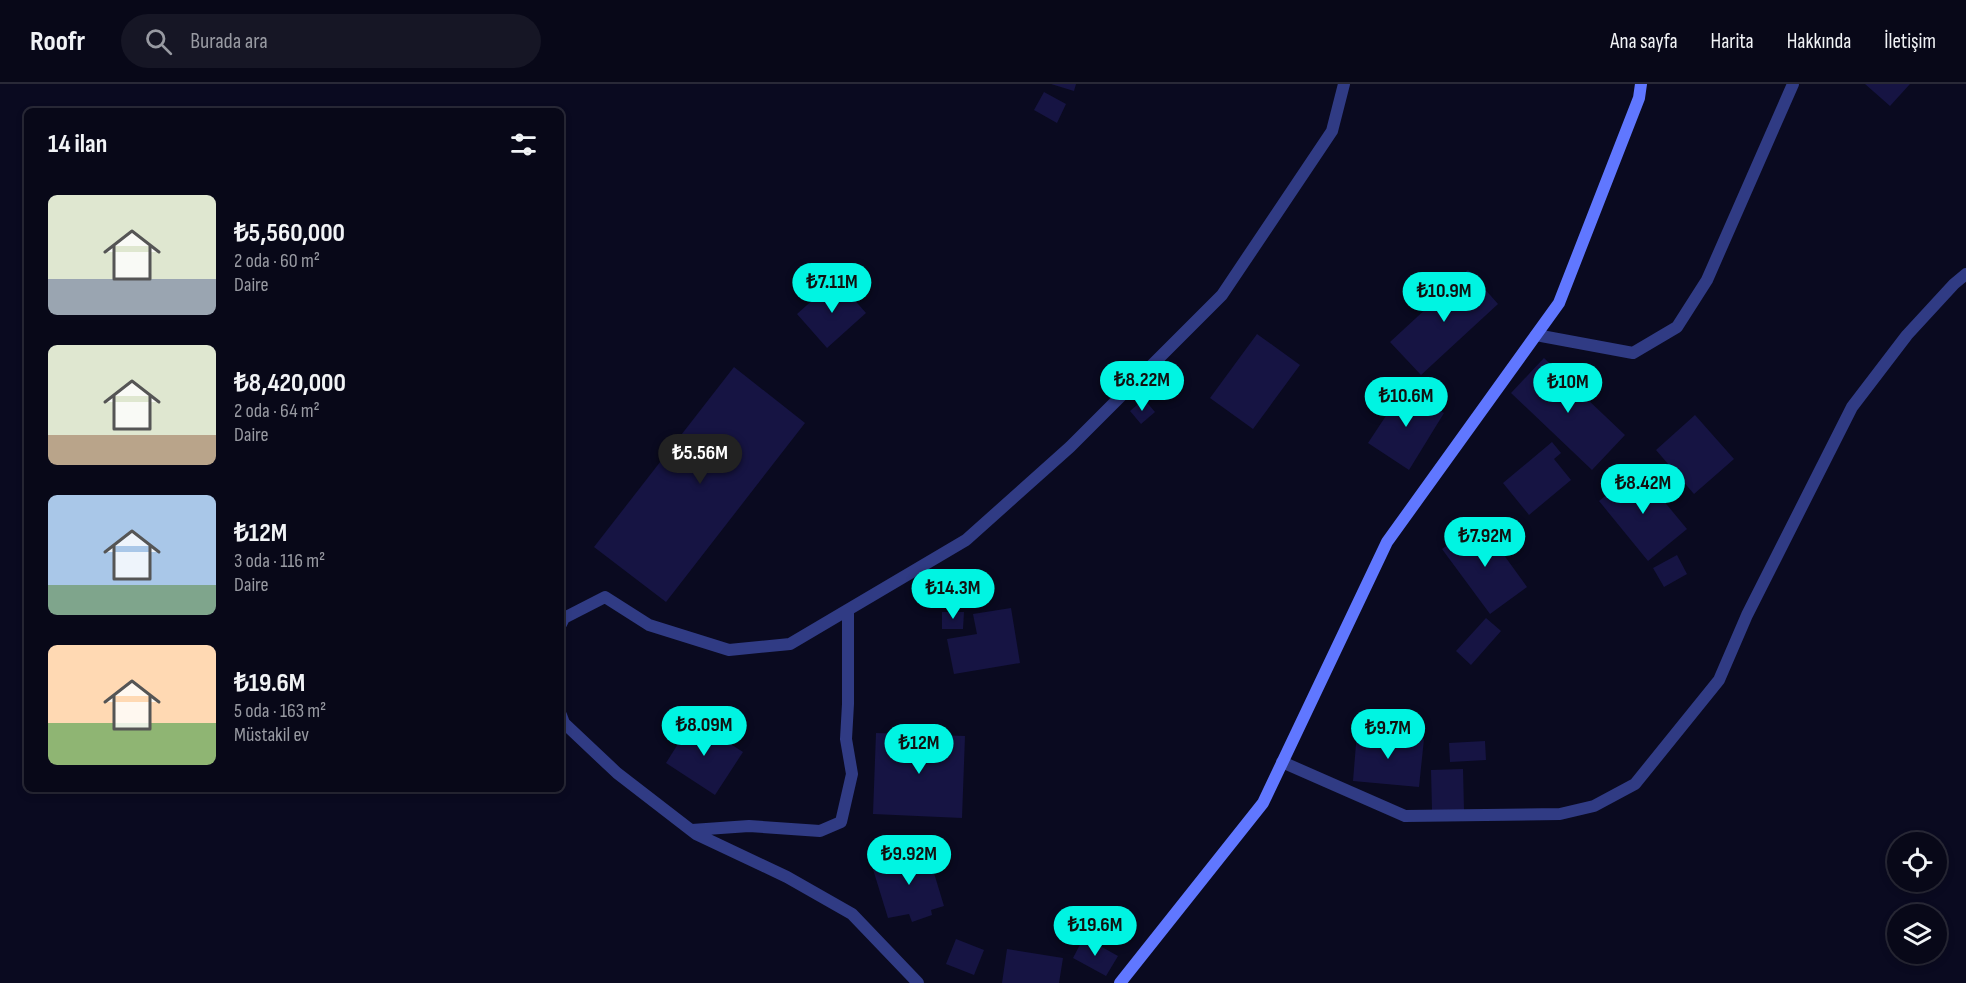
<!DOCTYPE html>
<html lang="tr">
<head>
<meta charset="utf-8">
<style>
	:root { --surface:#080818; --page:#161625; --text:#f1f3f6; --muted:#989aa2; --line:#292937; --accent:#00f4e2 }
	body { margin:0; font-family:"Sofia Sans Condensed",sans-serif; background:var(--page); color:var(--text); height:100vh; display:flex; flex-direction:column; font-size:22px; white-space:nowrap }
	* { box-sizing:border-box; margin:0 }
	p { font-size:20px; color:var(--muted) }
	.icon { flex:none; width:33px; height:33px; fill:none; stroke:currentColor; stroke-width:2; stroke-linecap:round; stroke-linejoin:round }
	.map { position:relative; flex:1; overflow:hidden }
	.panel { position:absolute; left:24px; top:24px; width:540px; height:684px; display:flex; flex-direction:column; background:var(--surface); border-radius:9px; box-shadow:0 3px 9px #0003,0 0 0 2px var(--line) }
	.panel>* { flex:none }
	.fabs { position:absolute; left:1887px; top:748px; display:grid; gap:12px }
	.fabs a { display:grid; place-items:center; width:60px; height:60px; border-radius:50%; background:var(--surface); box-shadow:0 3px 9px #0003,0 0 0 2px var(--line); font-size:30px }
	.price { position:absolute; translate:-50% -51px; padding:0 14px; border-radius:21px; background:var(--accent); color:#111; font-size:20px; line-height:39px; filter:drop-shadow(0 2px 3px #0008) }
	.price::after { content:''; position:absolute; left:50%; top:36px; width:18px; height:14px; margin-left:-9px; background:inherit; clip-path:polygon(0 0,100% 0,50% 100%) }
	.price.on { background:#222; color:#fff }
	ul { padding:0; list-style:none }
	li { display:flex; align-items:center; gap:18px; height:150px; padding:0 24px }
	li span { display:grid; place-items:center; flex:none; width:168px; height:120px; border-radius:9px; color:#555 }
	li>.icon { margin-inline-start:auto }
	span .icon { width:72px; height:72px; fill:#fffc; stroke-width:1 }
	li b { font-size:26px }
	h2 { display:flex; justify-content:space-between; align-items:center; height:72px; padding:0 24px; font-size:26px }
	header { display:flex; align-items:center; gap:36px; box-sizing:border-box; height:84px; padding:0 30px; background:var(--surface); border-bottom:2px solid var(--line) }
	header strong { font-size:28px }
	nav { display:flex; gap:33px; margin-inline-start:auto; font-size:21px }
	.search { width:420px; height:54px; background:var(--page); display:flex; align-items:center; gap:15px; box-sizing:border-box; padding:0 21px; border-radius:33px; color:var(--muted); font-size:22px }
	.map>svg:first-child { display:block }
</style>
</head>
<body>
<header>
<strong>Roofr</strong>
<div class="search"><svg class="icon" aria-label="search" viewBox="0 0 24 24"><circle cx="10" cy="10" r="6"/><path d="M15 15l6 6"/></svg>Burada ara</div>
<nav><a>Ana sayfa</a><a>Harita</a><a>Hakkında</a><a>İletişim</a></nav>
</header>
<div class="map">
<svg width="1966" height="899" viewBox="0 0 1966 899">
	<rect width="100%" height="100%" fill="#0a0a20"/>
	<!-- building -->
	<path fill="#161443" d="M1051 0H1076L1074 7Z
		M1865 0H1910L1890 22Z
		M1044 8 1066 20 1057 39 1034 26Z
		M1468 186 1498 220 1421 291 1390 258Z
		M836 195 866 229 827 264 797 230Z
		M1257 250 1300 281 1253 345 1210 314Z
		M1544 274 1625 351 1592 386 1511 309Z
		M734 283 805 339 666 518 594 463Z
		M1405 303 1444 329 1409 386 1368 359Z
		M1144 315 1155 328 1141 340 1130 327Z
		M1695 331 1734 375 1694 410 1656 366Z
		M1552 358 1561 369 1554 375 1571 396 1529 431 1503 399Z
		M1638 386 1687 445 1648 477 1599 417Z
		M1480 438 1527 503 1490 530 1442 465Z
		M1677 471 1687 490 1664 503 1653 484Z
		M1011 524 1020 579 954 590 947 555 977 550 973 530Z
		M942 528H964L963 545H942Z
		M1486 534 1501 547 1471 581 1456 567Z
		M693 636 743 668 715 711 666 679Z
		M1357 648 1424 655 1419 703 1353 697Z
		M876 649 965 652 962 734 873 730Z
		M1485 657 1486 676 1450 678 1449 659Z
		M1463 685 1464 726H1432L1431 686Z
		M927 766 944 822 931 826 932 831 912 838 909 830 888 834 872 782Z
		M1084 853 1118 872 1106 892 1073 874Z
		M956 855 984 866 974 891 946 880Z
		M1007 865 1063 874 1059 899H1002Z"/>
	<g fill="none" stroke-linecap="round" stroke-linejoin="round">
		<!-- street -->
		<path stroke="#303b84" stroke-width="12" d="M1536 251 1633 269 1677 243 1707 196 1793 0
			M561 540 564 534 605 513 649 541 729 566 790 560 966 456 1070 363 1222 211 1332 47 1344 0
			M561 631 564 639 617 689 696 750 787 793 852 830 918 899
			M1282 678 1405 732 1560 730 1594 722 1635 700 1719 596 1747 531 1852 323 1907 251 1954 200 1966 190
			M692 746 749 742 820 747 841 738 852 690 846 655 848 620V526"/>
		<!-- secondary -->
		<path stroke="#6077ff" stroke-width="12" d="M1120 899 1263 719 1387 458 1559 219 1639 14 1641 0"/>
	</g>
</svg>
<div class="fabs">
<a><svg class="icon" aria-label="locate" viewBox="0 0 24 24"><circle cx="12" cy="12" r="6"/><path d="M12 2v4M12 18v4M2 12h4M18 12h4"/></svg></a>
<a><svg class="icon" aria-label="layers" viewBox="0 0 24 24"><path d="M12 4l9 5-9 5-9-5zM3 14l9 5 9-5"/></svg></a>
</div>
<b class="price" style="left:832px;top:230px">₺7.11M</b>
<b class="price" style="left:1444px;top:239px">₺10.9M</b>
<b class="price" style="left:1142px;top:328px">₺8.22M</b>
<b class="price" style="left:1568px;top:330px">₺10M</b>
<b class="price" style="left:1406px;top:344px">₺10.6M</b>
<b class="price on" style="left:700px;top:401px">₺5.56M</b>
<b class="price" style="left:1643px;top:431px">₺8.42M</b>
<b class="price" style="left:1485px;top:484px">₺7.92M</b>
<b class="price" style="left:953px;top:536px">₺14.3M</b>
<b class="price" style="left:704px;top:673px">₺8.09M</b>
<b class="price" style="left:1388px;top:676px">₺9.7M</b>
<b class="price" style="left:919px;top:691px">₺12M</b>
<b class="price" style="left:909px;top:802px">₺9.92M</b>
<b class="price" style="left:1095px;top:873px">₺19.6M</b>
<section class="panel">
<h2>14 ilan<svg class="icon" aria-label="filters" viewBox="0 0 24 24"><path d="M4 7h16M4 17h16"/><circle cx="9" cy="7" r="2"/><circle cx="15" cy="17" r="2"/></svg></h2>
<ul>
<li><span style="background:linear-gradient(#dfe7d0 70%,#9aa5b1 0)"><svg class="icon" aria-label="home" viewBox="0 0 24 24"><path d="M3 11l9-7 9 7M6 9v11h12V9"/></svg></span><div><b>₺5,560,000</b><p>2 oda · 60 m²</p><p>Daire</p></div></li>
<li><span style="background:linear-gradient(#dfe7d0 75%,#b9a48a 0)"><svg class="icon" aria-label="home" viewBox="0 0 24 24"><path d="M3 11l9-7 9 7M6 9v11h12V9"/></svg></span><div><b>₺8,420,000</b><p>2 oda · 64 m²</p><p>Daire</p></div></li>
<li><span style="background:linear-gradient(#a9c7e8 75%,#7fa58c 0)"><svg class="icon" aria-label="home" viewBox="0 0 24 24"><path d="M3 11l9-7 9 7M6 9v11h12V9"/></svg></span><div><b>₺12M</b><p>3 oda · 116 m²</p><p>Daire</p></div></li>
<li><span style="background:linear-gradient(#ffd9b3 65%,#8fb573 0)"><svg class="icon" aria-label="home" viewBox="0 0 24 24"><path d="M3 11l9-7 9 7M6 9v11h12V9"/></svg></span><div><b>₺19.6M</b><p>5 oda · 163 m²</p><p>Müstakil ev</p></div></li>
</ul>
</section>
</div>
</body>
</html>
